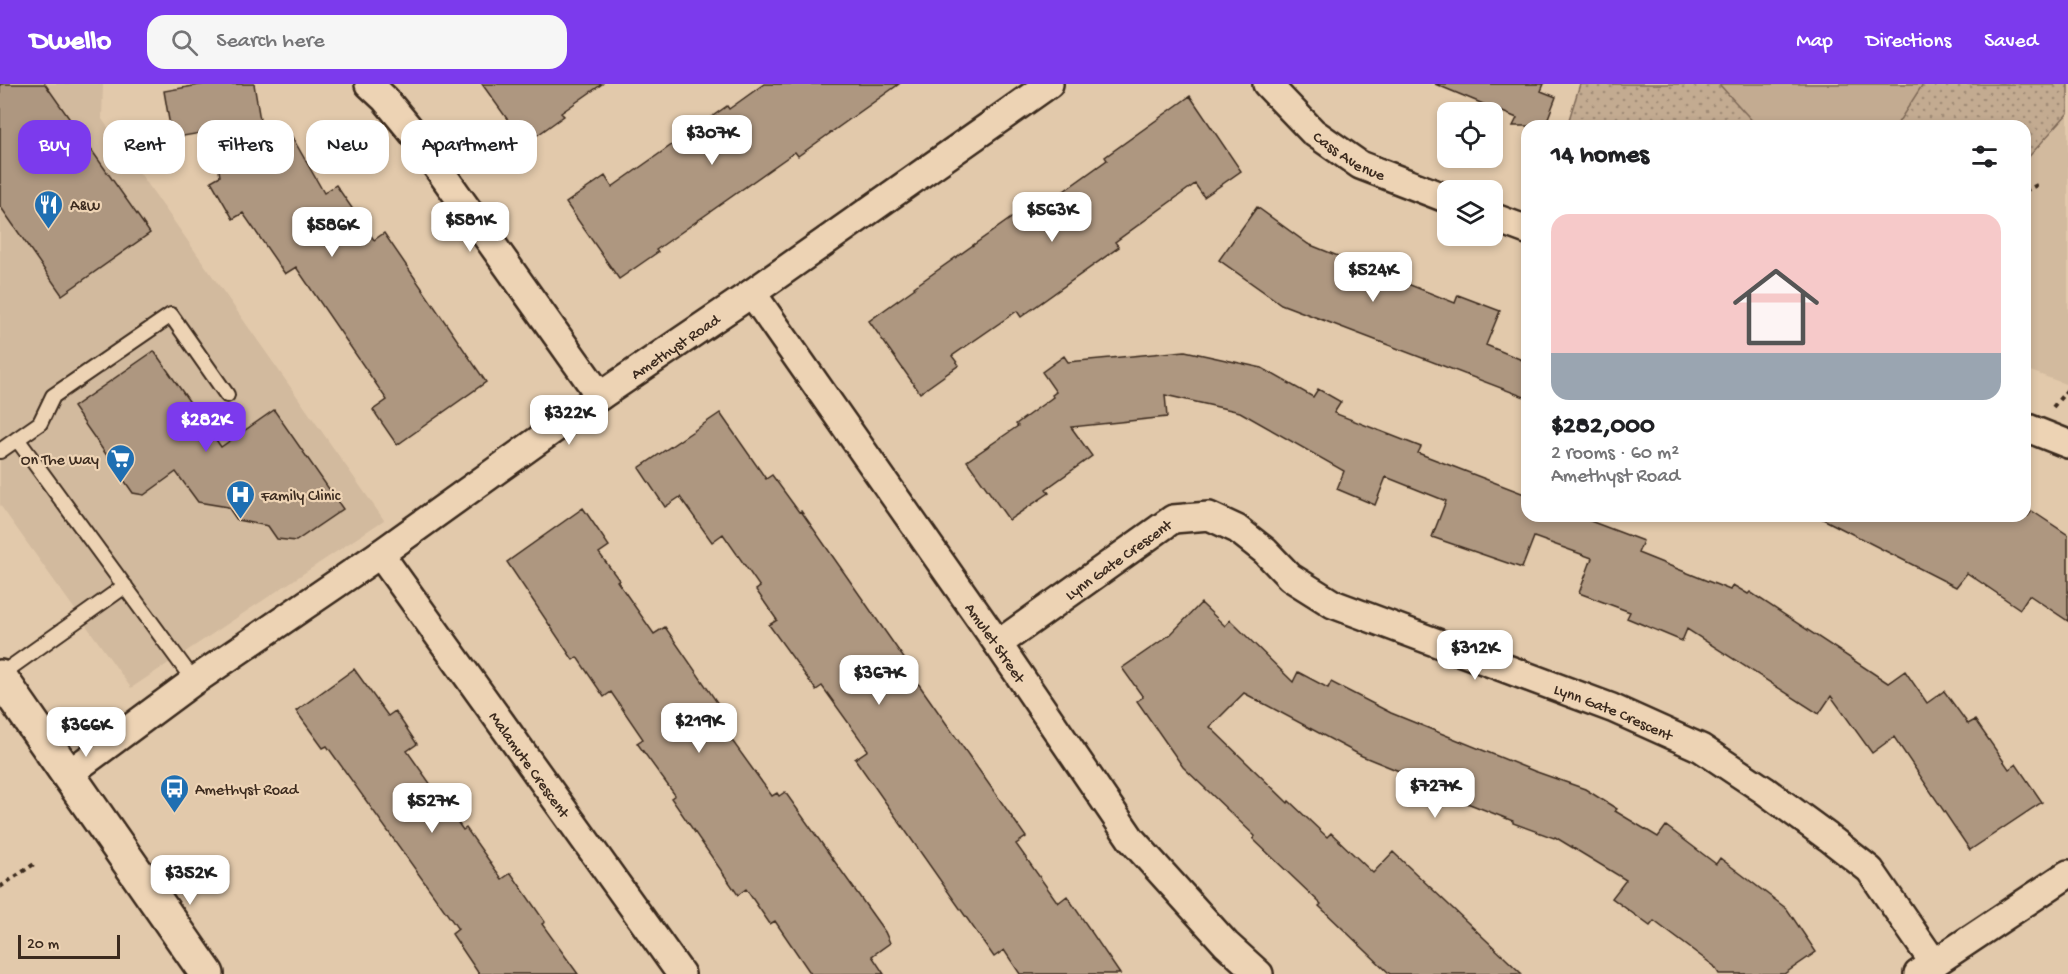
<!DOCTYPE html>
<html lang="en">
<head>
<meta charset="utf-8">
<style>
	:root { --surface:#fff; --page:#f6f6f6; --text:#202124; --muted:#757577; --line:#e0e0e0; --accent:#7c3aed }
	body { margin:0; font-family:"Gochi Hand",sans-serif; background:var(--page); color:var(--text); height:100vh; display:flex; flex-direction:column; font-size:22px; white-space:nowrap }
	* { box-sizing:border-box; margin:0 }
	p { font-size:20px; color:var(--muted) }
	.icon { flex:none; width:33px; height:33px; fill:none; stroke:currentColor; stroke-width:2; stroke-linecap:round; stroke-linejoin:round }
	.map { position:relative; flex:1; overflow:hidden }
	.sheet { position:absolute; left:1521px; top:36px; width:510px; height:402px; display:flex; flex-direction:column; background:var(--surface); border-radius:18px; box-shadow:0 3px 9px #0003 }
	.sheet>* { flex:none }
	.guide { position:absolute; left:18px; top:36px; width:570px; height:54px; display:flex; gap:12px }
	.tools { position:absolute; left:1437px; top:18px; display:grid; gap:12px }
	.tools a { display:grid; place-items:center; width:66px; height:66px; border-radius:12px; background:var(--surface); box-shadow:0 3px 9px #0003; font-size:30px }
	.scale { position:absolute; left:18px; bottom:15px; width:102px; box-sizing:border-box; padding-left:6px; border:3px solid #3b2a1e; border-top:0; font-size:16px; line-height:21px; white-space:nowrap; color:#3b2a1e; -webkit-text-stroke:4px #edd3b4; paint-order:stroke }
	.price { position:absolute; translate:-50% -51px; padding:0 14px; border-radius:12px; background:#fff; color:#222; font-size:20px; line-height:39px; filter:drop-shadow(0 2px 3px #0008) }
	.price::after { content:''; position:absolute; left:50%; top:36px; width:18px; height:14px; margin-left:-9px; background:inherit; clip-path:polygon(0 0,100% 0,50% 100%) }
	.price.on { background:var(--accent); color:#fff }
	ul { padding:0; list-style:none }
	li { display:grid; align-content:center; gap:12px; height:318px; padding:0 30px }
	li+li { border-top:2px solid var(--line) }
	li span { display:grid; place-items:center; height:186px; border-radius:18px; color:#555 }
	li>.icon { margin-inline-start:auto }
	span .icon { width:108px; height:108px; fill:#fffc; stroke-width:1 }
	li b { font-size:26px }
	h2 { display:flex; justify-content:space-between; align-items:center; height:72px; padding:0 30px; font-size:26px }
	.pill { padding:0 21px; border-radius:18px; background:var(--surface); box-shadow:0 3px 9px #0003; font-size:21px; line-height:54px }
	.pill.on { background:var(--accent); color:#fff }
	header { display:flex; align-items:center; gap:36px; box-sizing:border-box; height:84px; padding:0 30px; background:var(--accent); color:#fff }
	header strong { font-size:28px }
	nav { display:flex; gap:33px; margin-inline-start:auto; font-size:21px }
	.search { width:420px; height:54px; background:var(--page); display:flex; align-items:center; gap:15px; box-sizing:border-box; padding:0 21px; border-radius:18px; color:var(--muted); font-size:22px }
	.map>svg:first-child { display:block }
</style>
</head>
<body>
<header>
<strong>Dwello</strong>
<div class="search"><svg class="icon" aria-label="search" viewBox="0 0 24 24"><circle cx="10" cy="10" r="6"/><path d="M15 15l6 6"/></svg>Search here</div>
<nav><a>Map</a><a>Directions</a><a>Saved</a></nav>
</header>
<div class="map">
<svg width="2068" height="890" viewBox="0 0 2068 890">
	<defs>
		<pattern id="park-dots" width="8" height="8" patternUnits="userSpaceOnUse" patternTransform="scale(1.5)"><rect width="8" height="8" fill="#c3ab91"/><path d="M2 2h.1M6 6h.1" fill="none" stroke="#a08b76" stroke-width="1.8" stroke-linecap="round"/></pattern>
	</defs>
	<rect width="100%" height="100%" fill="#e2c9ab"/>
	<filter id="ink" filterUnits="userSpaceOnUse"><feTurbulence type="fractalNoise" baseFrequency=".0167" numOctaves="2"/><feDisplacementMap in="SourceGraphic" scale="12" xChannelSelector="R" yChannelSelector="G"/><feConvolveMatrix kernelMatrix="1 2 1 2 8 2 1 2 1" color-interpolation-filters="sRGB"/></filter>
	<g filter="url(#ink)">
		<!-- built -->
		<path fill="#d2ba9e" d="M0 0H103L102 35 384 436 131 604 0 421Z
			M2068 29V301L2025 285V77Z"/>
		<!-- park -->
		<path fill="url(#park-dots)" stroke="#7f6a58" stroke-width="1.5" d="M1580 0H2068V29L2025 77V42H1567Z"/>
		<!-- pitch -->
		<path fill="#c3ab91" stroke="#7f6a58" stroke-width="1.5" d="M1719 0H1923L1896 42H1757Z"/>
		<!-- building -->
		<path fill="#ae9780" stroke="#3b2a1e" stroke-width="1.5" d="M0 0H45L150 149 62 211 0 122Z
			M205 0H254L265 66 291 51 324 109 336 101 374 156 384 149 486 298 397 361 373 326 387 316 296 183 285 190 243 129 233 135 211 97 220 92 212 47 172 54 164 7Z
			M482 0H602L561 29 564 32 525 60Z
			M764 0H899L798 72 795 68 656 166 658 168 619 195 566 119 605 92 612 103 727 22 729 25Z
			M1435 0H1544L1541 7 1556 13 1545 42H1513L1517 34Z
			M1190 12 1241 87 1204 113 1195 100 1115 158 1119 163 1021 233 1017 227 952 272 959 281 920 309 869 237 915 204 914 203 1024 125 1029 132 1107 76 1105 73Z
			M1257 123 1308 160 1455 219 1458 211 1500 227 1486 261 1527 278V314L1281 220 1219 176Z
			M154 267 221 363 274 326 343 425 296 457 277 455 268 442 237 436 228 423 198 418 176 388 144 411 133 409 73 323Z
			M1185 267 1262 284 1313 313 1318 305 1341 318 1334 329 1421 363 1418 369 1527 411V432H1577L1643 457 1638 469 1730 506 1733 501 1748 510 1750 508 1888 599 1905 587 1927 619 1944 607 1968 640 1975 636 2009 685 2016 680 2042 718 1970 766 1894 653 1872 669 1831 612 1819 630 1687 545 1682 557 1627 534 1630 528 1579 509 1592 474 1534 453 1522 484 1432 453 1446 417 1386 393 1375 421 1337 405 1344 387 1240 328 1165 311 1167 333 1071 343 1092 372 1046 405 1049 409 1009 436 967 377 1018 342 1016 340 1053 313 1052 311 1056 308 1042 288 1064 272 1068 278Z
			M720 329 766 395 772 391 799 428 801 427 910 583 908 585 1026 753 1016 760 1058 819 1067 812 1120 890H1020L1004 866 994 873 855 675 868 666 822 602 816 606 769 541 777 536 756 506 760 503 723 450 712 458 680 413 665 423 639 384Z
			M583 424 609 462 599 469 619 496 617 497 654 550 665 543 723 627 715 633 772 712 777 709 779 712 785 708 885 848 890 859 872 872 884 890H811L775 837 770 840 746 805 738 811 671 714 675 711 637 659 643 655 611 608 604 613 577 573 573 576 507 478Z
			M2032 427 2068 451V537L2029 511 2020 525 1967 489 1956 503 1817 432H2028Z
			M1201 519 1225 542 1230 536 1293 598 1298 588 1328 604 1331 598 1391 629 1534 687 1585 705 1617 725 1615 727 1658 753 1666 742 1716 780 1720 774 1787 825 1816 868 1784 890H1719L1714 882 1654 837 1650 842 1612 814 1626 796 1555 753 1554 754 1513 739V737L1429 704 1431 700 1362 672 1244 609 1210 643 1288 719 1289 717 1327 753 1331 749 1373 789 1393 768 1522 890H1390L1319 822 1321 820 1253 755 1255 752 1183 683 1137 617 1143 613 1122 584 1171 550Z
			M354 585 388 632 395 627 417 660 407 667 463 746 466 744 502 795 511 789 545 838 542 840 578 890H479L452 850 458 845 327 662 323 664 296 627Z"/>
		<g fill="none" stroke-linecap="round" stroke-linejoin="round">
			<defs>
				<path id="lane" d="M17 355 194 597
					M0 367 40 339 53 312 171 231 227 311
					M0 591 125 502"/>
				<g id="street">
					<path d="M369 0 385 15 413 49 600 312"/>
					<path id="s1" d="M1267 0 1313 48 1360 81 1448 115"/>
					<path d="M1492 133 1527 146"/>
					<path id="s2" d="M752 209 998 560 1131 755 1226 860 1259 890"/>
					<path d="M2025 343 2068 360"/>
					<path id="s3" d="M380 470 681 890"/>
					<path id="s4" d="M998 560 1173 435 1209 432 1237 445 1265 467 1290 493 1333 520 1612 624 1701 664 1764 706 1828 753 1870 786 1934 879"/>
					<path id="s5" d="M67 691 194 597 380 470 600 312 752 209 1049 0"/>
					<path d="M1918 890 2068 790"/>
				</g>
				<path id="secondary" d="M0 593 207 890"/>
			</defs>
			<!-- lane casing -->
			<use href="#lane" stroke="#3b2a1e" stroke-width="18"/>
			<!-- street casing -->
			<use href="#street" stroke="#3b2a1e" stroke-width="32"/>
			<!-- secondary casing -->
			<use href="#secondary" stroke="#3b2a1e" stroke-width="38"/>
			<!-- path -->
			<path stroke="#3b2a1e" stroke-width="4" stroke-dasharray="4.5 4.5" stroke-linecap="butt" d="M2025 107 2039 100
				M2053 323 2068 305
				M0 803 37 778"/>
			<!-- lane -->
			<use href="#lane" stroke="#edd3b4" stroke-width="14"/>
			<!-- street -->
			<use href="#street" stroke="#edd3b4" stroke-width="27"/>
			<!-- secondary -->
			<use href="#secondary" stroke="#edd3b4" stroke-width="33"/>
		</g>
	</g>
	<!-- icons -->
	<defs>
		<symbol id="restaurant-pin" viewBox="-11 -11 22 30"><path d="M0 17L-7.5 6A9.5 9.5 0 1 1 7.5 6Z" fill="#1f6fb2" stroke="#edd3b4"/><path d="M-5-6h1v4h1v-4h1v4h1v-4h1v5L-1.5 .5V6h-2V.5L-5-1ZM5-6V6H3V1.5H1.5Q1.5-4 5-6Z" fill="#fff"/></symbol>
		<symbol id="supermarket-pin" viewBox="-11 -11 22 30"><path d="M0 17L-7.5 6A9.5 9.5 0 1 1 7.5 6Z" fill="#1f6fb2" stroke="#edd3b4"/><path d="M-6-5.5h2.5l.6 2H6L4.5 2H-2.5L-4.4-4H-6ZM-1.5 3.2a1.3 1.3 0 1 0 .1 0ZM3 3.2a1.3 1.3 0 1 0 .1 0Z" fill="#fff"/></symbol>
		<symbol id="hospital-pin" viewBox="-11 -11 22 30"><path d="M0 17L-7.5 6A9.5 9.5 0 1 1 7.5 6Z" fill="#1f6fb2" stroke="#edd3b4"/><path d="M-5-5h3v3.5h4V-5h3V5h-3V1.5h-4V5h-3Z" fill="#fff"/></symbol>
		<symbol id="bus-pin" viewBox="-11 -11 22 30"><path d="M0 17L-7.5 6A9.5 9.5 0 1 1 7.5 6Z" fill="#1f6fb2" stroke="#edd3b4"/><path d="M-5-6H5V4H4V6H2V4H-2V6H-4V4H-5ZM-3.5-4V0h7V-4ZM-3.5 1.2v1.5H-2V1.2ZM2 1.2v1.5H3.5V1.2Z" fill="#fff"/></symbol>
	</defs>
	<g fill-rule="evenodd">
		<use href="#restaurant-pin" x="32" y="104" width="33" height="45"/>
		<use href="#supermarket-pin" x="104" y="358" width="33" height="45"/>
		<use href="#hospital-pin" x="224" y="394" width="33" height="45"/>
		<use href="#bus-pin" x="158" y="688" width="33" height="45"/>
	</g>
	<g text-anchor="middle" stroke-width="4.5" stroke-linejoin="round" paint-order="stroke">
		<!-- street labels -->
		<g font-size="16" fill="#3b2a1e" stroke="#edd3b4">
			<text dy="6" stroke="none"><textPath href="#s1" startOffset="110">Cass Avenue</textPath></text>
			<text dy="6" stroke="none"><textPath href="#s5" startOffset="744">Amethyst Road</textPath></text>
			<text dy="6" stroke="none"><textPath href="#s4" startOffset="147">Lynn Gate Crescent</textPath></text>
			<text dy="6" stroke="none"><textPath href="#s2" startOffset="426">Amulet Street</textPath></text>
			<text dy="6" stroke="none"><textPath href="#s4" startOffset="705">Lynn Gate Crescent</textPath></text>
			<text dy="6" stroke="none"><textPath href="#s3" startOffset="258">Malamute Crescent</textPath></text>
		</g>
		<!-- poi labels -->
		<g font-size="16" fill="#3b2a1e" stroke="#edd3b4" text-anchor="start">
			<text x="70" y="126">A&amp;W</text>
			<text x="99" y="380" text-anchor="end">On The Way</text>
			<text x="261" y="416">Family Clinic</text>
			<text x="195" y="710">Amethyst Road</text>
		</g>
	</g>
</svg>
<div class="tools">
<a><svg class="icon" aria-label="locate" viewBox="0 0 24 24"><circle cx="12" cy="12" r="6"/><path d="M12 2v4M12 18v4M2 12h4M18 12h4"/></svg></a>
<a><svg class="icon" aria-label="layers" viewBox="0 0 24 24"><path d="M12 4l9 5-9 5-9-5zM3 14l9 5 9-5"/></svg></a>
</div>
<div class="scale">20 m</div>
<b class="price" style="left:712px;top:82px">$307K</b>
<b class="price" style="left:1052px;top:159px">$563K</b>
<b class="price" style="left:470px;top:169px">$581K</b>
<b class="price" style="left:332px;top:174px">$586K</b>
<b class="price" style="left:1373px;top:219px">$524K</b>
<b class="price" style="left:569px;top:362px">$322K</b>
<b class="price on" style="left:206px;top:369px">$282K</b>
<b class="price" style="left:1475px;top:597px">$312K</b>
<b class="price" style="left:879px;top:622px">$367K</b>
<b class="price" style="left:699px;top:670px">$219K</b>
<b class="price" style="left:86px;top:674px">$366K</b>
<b class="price" style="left:1435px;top:735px">$727K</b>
<b class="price" style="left:432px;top:750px">$527K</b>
<b class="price" style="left:190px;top:822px">$352K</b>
<div class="guide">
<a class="pill on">Buy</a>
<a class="pill">Rent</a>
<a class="pill">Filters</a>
<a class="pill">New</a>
<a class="pill">Apartment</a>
</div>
<section class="sheet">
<h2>14 homes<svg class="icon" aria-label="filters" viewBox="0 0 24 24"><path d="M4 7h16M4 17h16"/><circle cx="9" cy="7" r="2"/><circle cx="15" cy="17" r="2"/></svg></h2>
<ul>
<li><span style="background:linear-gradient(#f6c9c9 75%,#9aa5b1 0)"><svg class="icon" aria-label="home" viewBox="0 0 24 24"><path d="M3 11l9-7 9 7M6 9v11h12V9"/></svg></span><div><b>$282,000</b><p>2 rooms · 60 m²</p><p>Amethyst Road</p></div></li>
</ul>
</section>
</div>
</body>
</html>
